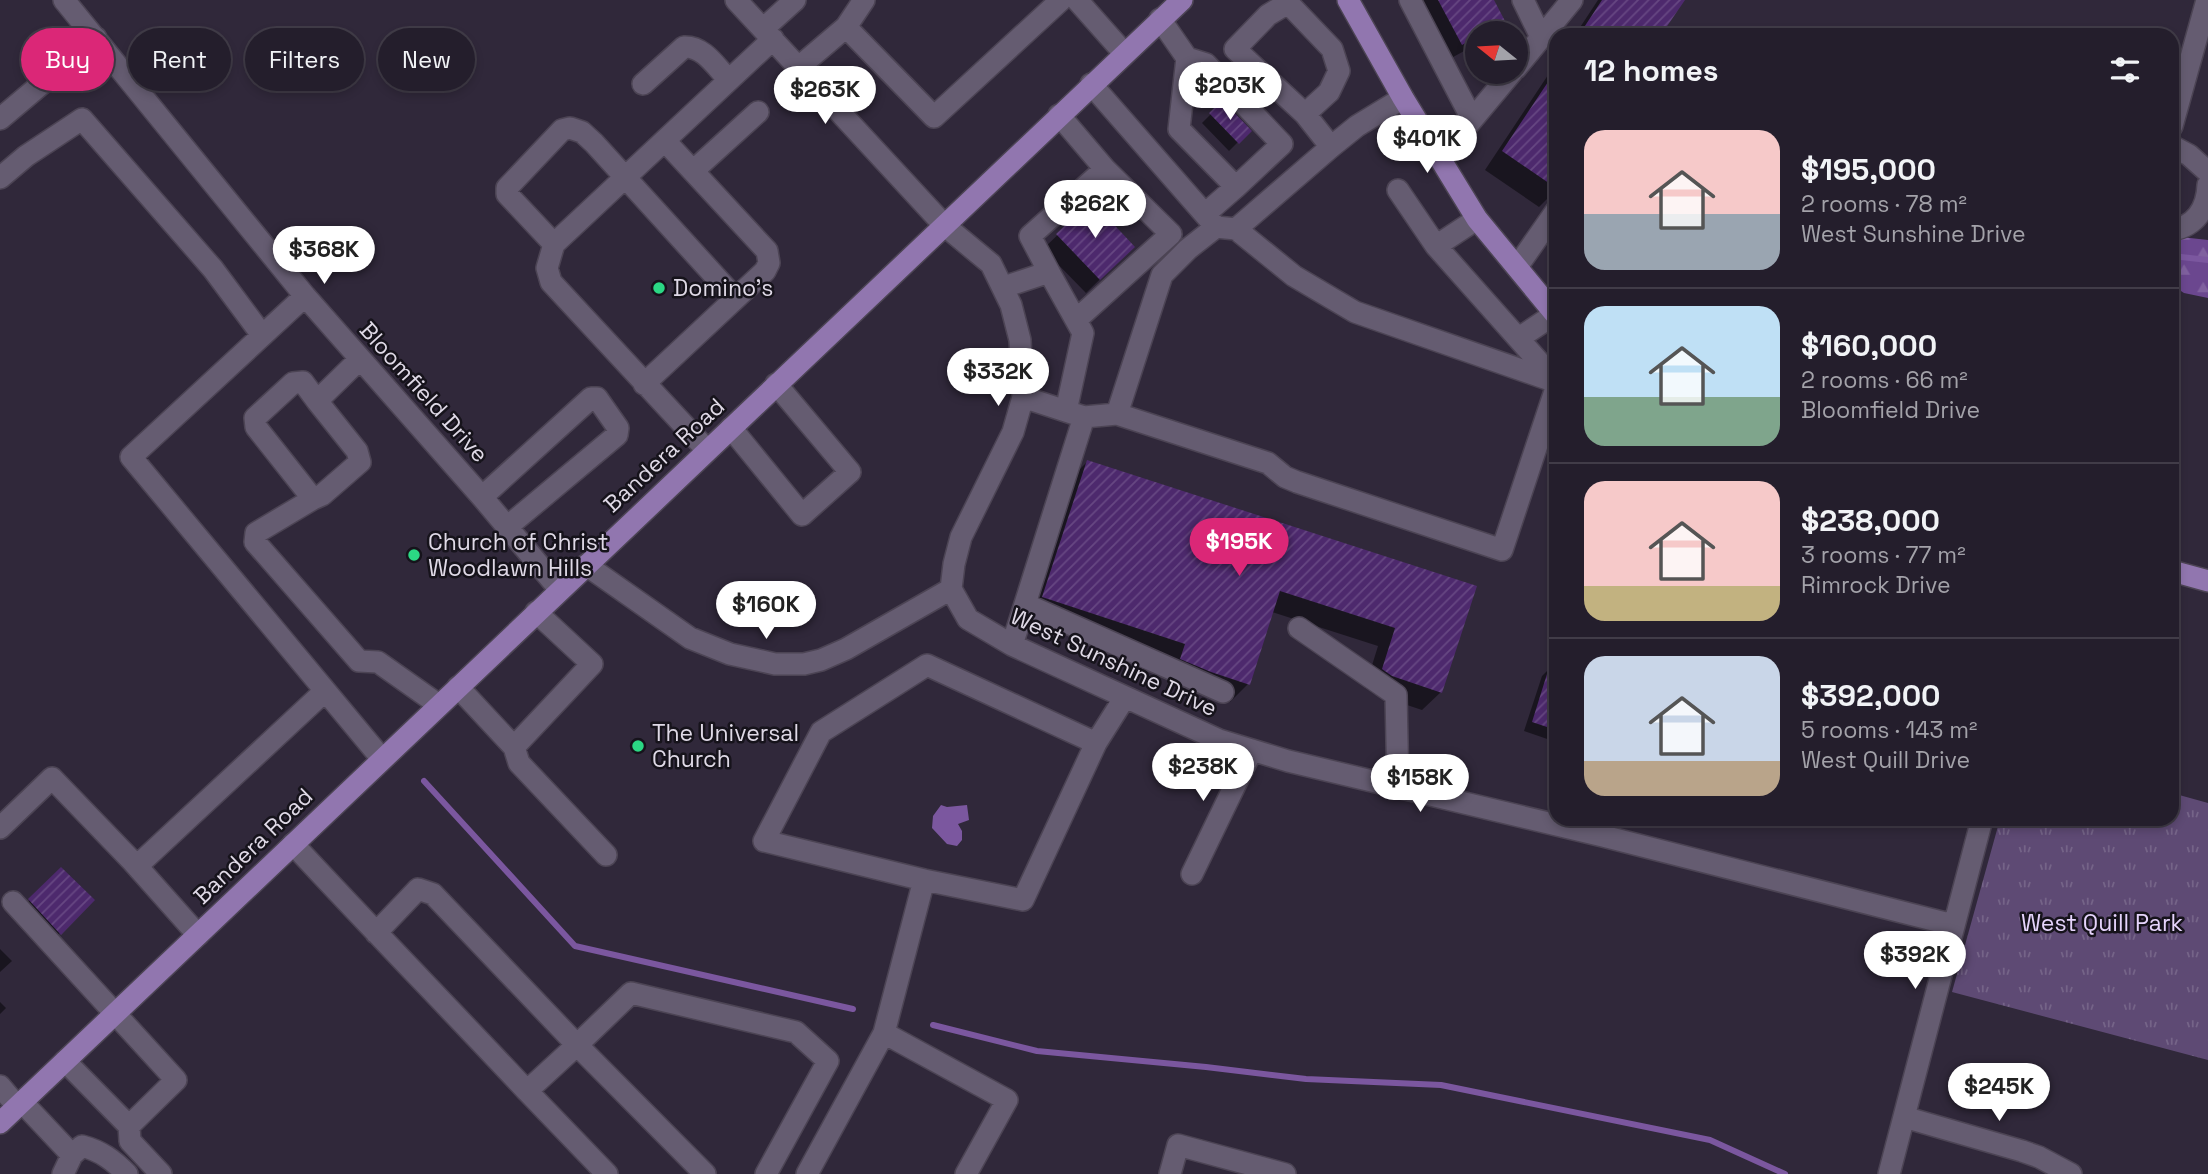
<!DOCTYPE html>
<html lang="en">
<head>
<meta charset="utf-8">
<style>
	:root { --surface:#241e2c; --page:#302b38; --text:#f1f3f6; --muted:#a3a2a9; --line:#413c48; --accent:#db2777 }
	body { margin:0; font-family:"Space Grotesk",sans-serif; background:var(--page); color:var(--text); height:100vh; display:flex; flex-direction:column; font-size:26px; white-space:nowrap }
	* { box-sizing:border-box; margin:0 }
	p { font-size:23px; color:var(--muted) }
	.icon { flex:none; width:38px; height:38px; fill:none; stroke:currentColor; stroke-width:2; stroke-linecap:round; stroke-linejoin:round }
	.map { position:relative; flex:1; overflow:hidden }
	.panel { position:absolute; left:1549px; top:28px; width:630px; height:798px; display:flex; flex-direction:column; background:var(--surface); border-radius:21px; box-shadow:0 4px 10px #0003,0 0 0 2px var(--line) }
	.panel>* { flex:none }
	.top-card { position:absolute; left:21px; top:28px; width:665px; height:63px; display:flex; gap:14px }
	.needle { width:46px; rotate:288deg }
	.controls { position:absolute; left:1465px; top:21px; display:grid; gap:14px }
	.controls a { display:grid; place-items:center; width:63px; height:63px; border-radius:50%; background:var(--surface); box-shadow:0 4px 10px #0003,0 0 0 2px var(--line); font-size:35px }
	.price { position:absolute; translate:-50% -60px; padding:0 16px; border-radius:24px; background:#fff; color:#222; font-size:23px; line-height:46px; filter:drop-shadow(0 2px 4px #0008) }
	.price::after { content:''; position:absolute; left:50%; top:42px; width:21px; height:16px; margin-left:-10px; background:inherit; clip-path:polygon(0 0,100% 0,50% 100%) }
	.price.current { background:var(--accent); color:#fff }
	ul { padding:0; list-style:none }
	li { display:flex; align-items:center; gap:21px; height:175px; padding:0 35px }
	li+li { border-top:2px solid var(--line) }
	li span { display:grid; place-items:center; flex:none; width:196px; height:140px; border-radius:21px; color:#555 }
	li>.icon { margin-inline-start:auto }
	span .icon { width:84px; height:84px; fill:#fffc; stroke-width:1 }
	li b { font-size:30px }
	h2 { display:flex; justify-content:space-between; align-items:center; height:84px; padding:0 35px; font-size:30px }
	.pill { padding:0 24px; border-radius:32px; background:var(--surface); box-shadow:0 4px 10px #0003,0 0 0 2px var(--line); font-size:24px; line-height:63px }
	.pill.current { background:var(--accent); color:#fff }
	.map>svg:first-child { display:block }
</style>
</head>
<body>
<div class="map">
<svg width="2208" height="1174" viewBox="0 0 2208 1174">
	<defs>
		<pattern id="forest-firs" width="22" height="20" patternUnits="userSpaceOnUse" patternTransform="scale(1.75)"><rect width="22" height="20" fill="#6b478f"/><path d="M5 1l3.5 6h-7zM16 11l3.5 6h-7z" fill="#80619f"/></pattern>
		<pattern id="park-tufts" width="24" height="20" patternUnits="userSpaceOnUse" patternTransform="scale(1.75)"><rect width="24" height="20" fill="#5e4a74"/><path d="M3 7l-1-3M5 7V3M7 7l1-3M15 17l-1-3M17 17v-4M19 17l1-3" fill="none" stroke="#756488"/></pattern>
		<pattern id="building-hatch" width="6" height="6" patternUnits="userSpaceOnUse" patternTransform="scale(1.75)"><rect width="6" height="6" fill="#4d296d"/><path d="M-1 1l2-2M0 6l6-6M5 7l2-2" fill="none" stroke="#664782"/></pattern>
	</defs>
	<rect width="100%" height="100%" fill="#30283a"/>
	<!-- forest -->
	<path fill="url(#forest-firs)" d="M2172 236 2208 240V298L2184 293 2172 285Z"/>
	<!-- park -->
	<path fill="url(#park-tufts)" d="M2172 793 2208 803V1060L1952 992 2000 819H2172Z"/>
	<!-- water -->
	<path fill="#7b579f" d="M941 805 947 807 967 805 969 820 958 824 962 831V840L957 846 947 844 932 828 933 816Z"/>
	<!-- shadow -->
	<path fill="#0007" d="M1411 0H1492L1503 21 1491 33H1477V44L1444 62Z
		M1598 0H1682L1659 35H1575Z
		M1556 63V190L1539 207 1485 170Z
		M1222 103 1249 131 1229 151 1202 123Z
		M1091 203 1133 247 1086 293 1043 249Z
		M1087 462 1475 587 1441 692 1422 710 1374 694 1365 688 1378 646 1272 612 1248 684 1230 702 1193 690 1163 677 1168 662 1025 616 1069 480Z
		M1551 667 1556 669V742L1524 731 1542 676Z
		M61 869 92 900 46 947 16 914Z
		M0 949 12 961 0 972Z
		M0 1002 6 1008 0 1014Z"/>
	<g fill="none" stroke-linecap="round" stroke-linejoin="round">
		<!-- stream -->
		<path stroke="#7b579f" stroke-width="6" d="M2172 256 2208 260
			M424 781 575 946 853 1009
			M933 1025 1037 1051 1206 1067 1306 1079 1441 1085 1710 1140 1785 1174"/>
	</g>
	<!-- building -->
	<path fill="url(#building-hatch)" d="M1438 0H1494L1505 21 1484 33H1477V37L1462 45Z
		M1602 0H1685L1661 35H1579Z
		M1556 70V188L1502 151Z
		M1222 100 1252 131 1239 144 1209 113Z
		M1091 200 1135 247 1100 280 1056 234Z
		M1087 460 1477 586 1442 693 1392 676 1382 669 1395 628 1280 591 1250 685 1211 672 1180 659 1185 644 1042 597Z
		M1552 658 1556 659V721L1553 729 1532 722Z
		M61 867 95 900 61 935 28 899Z"/>
	<g fill="none" stroke-linecap="round" stroke-linejoin="round">
		<defs>
			<path id="minor" d="M64 0 305 296 482 497 560 590
				M736 0 944 225 991 264 1011 305 1020 340 1023 397 1013 432 961 537 954 564 951 589 968 619 1012 645 1219 740 1288 761 1603 836 1953 925
				M1077 0 1124 53
				M1410 0 1472 119
				M1523 0 1541 37
				M1160 19 1187 58 1206 64 1282 144 1236 187 1179 129 1187 58
				M846 27 934 117 1061 0
				M763 29 795 0
				M799 67 846 27 864 0
				M1516 68 1572 0
				M643 84 684 47C704 46 716 67 729 80
				M1091 84 1216 227 1236 229 1331 147 1357 126 1403 98
				M1305 114 1329 92 1339 71 1332 49 1288 3 1268 15 1235 49 1305 114 1331 147
				M0 119 96 38
				M2172 126 2207 0
				M2172 146 2189 155 2208 172
				M1441 157 1512 72
				M693 171 758 112
				M0 178 26 156 82 119 213 269 262 335
				M1398 190 1436 246
				M1205 214 1236 187
				M1477 219 1436 246 1556 381
				M1236 229 1294 276 1355 312 1556 382
				M2172 230C2196 226 2207 208 2208 185
				M554 244 507 194V188L562 130 570 128 582 132 594 143 735 298
				M1517 267 1556 211
				M1049 272 1083 333 1066 411
				M1004 287 1049 272 1030 236 1105 169 1059 115
				M305 296 131 457 382 759
				M1076 320 1171 234 1105 169
				M1519 338 1555 314
				M644 384 765 271 769 263 767 251 665 141
				M1023 397 1084 417 1117 414 1268 463 1285 477 1297 482 1502 550 1556 388
				M317 401 357 451 360 462 322 495 313 499 256 427 255 418 293 383 303 382 317 401 360 359
				M1117 414 1162 275 1188 249 1216 227
				M731 428 802 515 850 472 776 384
				M707 450 551 282 547 268 554 244 773 39
				M482 497 591 398H597L618 428 617 435 507 527
				M313 499 256 533 255 542 359 661 378 662 439 705
				M586 565 690 638 730 654 775 664H804L821 660 846 649 951 589
				M1025 604 1223 692
				M536 612 592 664 514 747 519 763 606 855
				M1299 628 1396 695 1398 787
				M1012 645 1084 417
				M458 687 514 747
				M0 828 52 778 133 862 198 935
				M293 844C370 927 449 1008 527 1091L577 1045 433 894 418 889 376 933
				M137 866 325 691
				M1192 874 1252 750
				M924 880 1023 900 1096 743
				M13 902 176 1080 129 1126 65 1061
				M884 1033 1007 1100 966 1174
				M0 1086 17 1106
				M527 1091 607 1174
				M22 1102 72 1155 63 1174
				M1904 1117 2022 1151 2039 1157 2071 1174
				M129 1126 130 1141 161 1174
				M72 1155 82 1146C101 1151 113 1160 127 1174
				M705 1174 577 1045 631 993 796 1032 828 1061 766 1174
				M807 1174 884 1033 924 880 764 841 821 732 927 665 1096 743 1125 697
				M1170 1174 1178 1145 1285 1174
				M1889 1174 1982 819"/>
			<path id="major" d="M1348 0 1403 98 1477 219 1556 315
				M2172 571 2208 581
				M0 1123 1182 0"/>
		</defs>
		<!-- minor casing -->
		<use href="#minor" stroke="#4c4454" stroke-width="24"/>
		<!-- major casing -->
		<use href="#major" stroke="#4c4454" stroke-width="24"/>
		<!-- minor -->
		<use href="#minor" stroke="#655c71" stroke-width="21"/>
		<!-- major -->
		<use href="#major" stroke="#9176af" stroke-width="21"/>
	</g>
	<!-- markers -->
	<g fill="#2bd884" stroke="#16131b" stroke-width="2.5">
		<circle cx="659" cy="288" r="7"/>
		<circle cx="414" cy="555" r="7"/>
		<circle cx="638" cy="746" r="7"/>
	</g>
	<g text-anchor="middle" stroke-width="5" stroke-linejoin="round" paint-order="stroke">
		<!-- poi labels -->
		<g font-size="23" fill="#dfd9e6" stroke="#16131b" text-anchor="start">
			<text x="673" y="296">Domino's</text>
			<text x="428" y="550">Church of Christ<tspan x="428" dy="26">Woodlawn Hills</tspan></text>
			<text x="652" y="741">The Universal<tspan x="652" dy="26">Church</tspan></text>
		</g>
		<!-- street labels -->
		<g font-size="23" fill="#dfd9e6" stroke="#16131b">
			<text transform="translate(424 392) rotate(48)" y="8">Bloomfield Drive</text>
			<text transform="translate(664 455) rotate(-43)" y="8">Bandera Road</text>
			<text transform="translate(1114 662) rotate(25)" y="8">West Sunshine Drive</text>
			<text transform="translate(253 846) rotate(-44)" y="8">Bandera Road</text>
		</g>
		<!-- park labels -->
		<g font-size="23" fill="#e6d4fc" stroke="#16131b">
			<text x="2102" y="931">West Quill Park</text>
		</g>
	</g>
</svg>
<div class="controls">
<a><svg class="needle" viewBox="-14 -14 28 28"><path d="M0-13l5 13h-10z" fill="#e53935"/><path d="M0 13l5-13h-10z" fill="#a3a2a9"/></svg></a>
</div>
<b class="price" style="left:1230px;top:122px">$203K</b>
<b class="price" style="left:825px;top:126px">$263K</b>
<b class="price" style="left:1427px;top:175px">$401K</b>
<b class="price" style="left:1095px;top:240px">$262K</b>
<b class="price" style="left:324px;top:286px">$368K</b>
<b class="price" style="left:998px;top:408px">$332K</b>
<b class="price current" style="left:1239px;top:578px">$195K</b>
<b class="price" style="left:766px;top:641px">$160K</b>
<b class="price" style="left:1203px;top:803px">$238K</b>
<b class="price" style="left:1420px;top:814px">$158K</b>
<b class="price" style="left:1915px;top:991px">$392K</b>
<b class="price" style="left:1999px;top:1123px">$245K</b>
<div class="top-card">
<a class="pill current">Buy</a>
<a class="pill">Rent</a>
<a class="pill">Filters</a>
<a class="pill">New</a>
</div>
<section class="panel">
<h2>12 homes<svg class="icon" aria-label="filters" viewBox="0 0 24 24"><path d="M4 7h16M4 17h16"/><circle cx="9" cy="7" r="2"/><circle cx="15" cy="17" r="2"/></svg></h2>
<ul>
<li><span style="background:linear-gradient(#f6c9c9 60%,#9aa5b1 0)"><svg class="icon" aria-label="home" viewBox="0 0 24 24"><path d="M3 11l9-7 9 7M6 9v11h12V9"/></svg></span><div><b>$195,000</b><p>2 rooms · 78 m²</p><p>West Sunshine Drive</p></div></li>
<li><span style="background:linear-gradient(#bfe0f5 65%,#7fa58c 0)"><svg class="icon" aria-label="home" viewBox="0 0 24 24"><path d="M3 11l9-7 9 7M6 9v11h12V9"/></svg></span><div><b>$160,000</b><p>2 rooms · 66 m²</p><p>Bloomfield Drive</p></div></li>
<li><span style="background:linear-gradient(#f6c9c9 75%,#c2b280 0)"><svg class="icon" aria-label="home" viewBox="0 0 24 24"><path d="M3 11l9-7 9 7M6 9v11h12V9"/></svg></span><div><b>$238,000</b><p>3 rooms · 77 m²</p><p>Rimrock Drive</p></div></li>
<li><span style="background:linear-gradient(#c9d6e8 75%,#b9a48a 0)"><svg class="icon" aria-label="home" viewBox="0 0 24 24"><path d="M3 11l9-7 9 7M6 9v11h12V9"/></svg></span><div><b>$392,000</b><p>5 rooms · 143 m²</p><p>West Quill Drive</p></div></li>
</ul>
</section>
</div>
</body>
</html>
